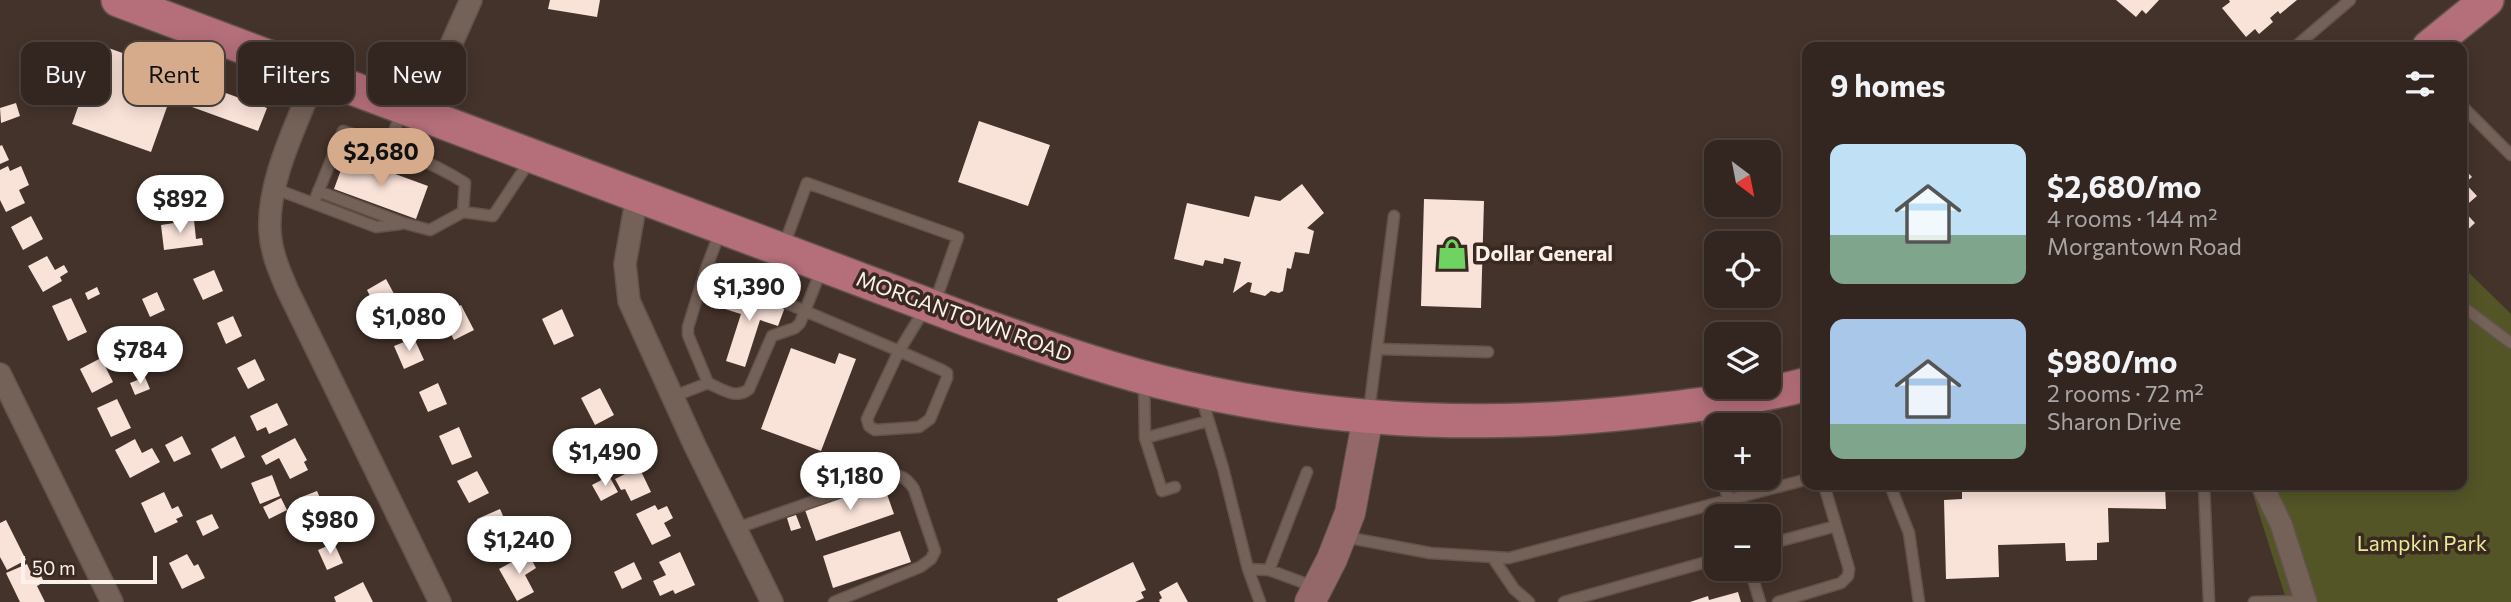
<!DOCTYPE html>
<html lang="en">
<head>
<meta charset="utf-8">
<style>
	:root { --surface:#332620; --page:#3e322d; --text:#f1f3f6; --muted:#a9a5a5; --line:#4e433e; --accent:#d6ab8b }
	body { margin:0; font-family:Commissioner,sans-serif; background:var(--page); color:var(--text); height:100vh; display:flex; flex-direction:column; font-size:26px; white-space:nowrap }
	* { box-sizing:border-box; margin:0 }
	p { font-size:23px; color:var(--muted) }
	.icon { flex:none; width:38px; height:38px; fill:none; stroke:currentColor; stroke-width:2; stroke-linecap:round; stroke-linejoin:round }
	.map { position:relative; flex:1; overflow:hidden }
	.side { position:absolute; left:1802px; top:42px; width:665px; height:448px; display:flex; flex-direction:column; background:var(--surface); border-radius:14px; box-shadow:0 4px 18px #0003,0 0 0 2px var(--line) }
	.side>* { flex:none }
	.guide { position:absolute; left:21px; top:42px; width:665px; height:63px; display:flex; gap:14px }
	.needle { width:46px; rotate:148deg }
	.controls { position:absolute; left:1704px; top:140px; display:grid; gap:14px }
	.controls a { display:grid; place-items:center; width:77px; height:77px; border-radius:14px; background:var(--surface); box-shadow:0 4px 18px #0003,0 0 0 2px var(--line); font-size:35px }
	.scale { position:absolute; left:21px; bottom:18px; width:136px; box-sizing:border-box; padding-left:7px; border:4px solid #fcf0eb; border-top:0; font-size:19px; line-height:24px; white-space:nowrap; color:#fcf0eb; -webkit-text-stroke:5px #3a2921; paint-order:stroke }
	.price { position:absolute; translate:-50% -60px; padding:0 16px; border-radius:24px; background:#fff; color:#222; font-size:23px; line-height:46px; filter:drop-shadow(0 2px 4px #0008) }
	.price::after { content:''; position:absolute; left:50%; top:42px; width:21px; height:16px; margin-left:-10px; background:inherit; clip-path:polygon(0 0,100% 0,50% 100%) }
	.price.on { background:var(--accent); color:#111 }
	ul { padding:0; list-style:none }
	li { display:flex; align-items:center; gap:21px; height:175px; padding:0 28px }
	li span { display:grid; place-items:center; flex:none; width:196px; height:140px; border-radius:14px; color:#555 }
	li>.icon { margin-inline-start:auto }
	span .icon { width:84px; height:84px; fill:#fffc; stroke-width:1 }
	li b { font-size:30px }
	h2 { display:flex; justify-content:space-between; align-items:center; height:84px; padding:0 28px; font-size:30px }
	.pill { padding:0 24px; border-radius:14px; background:var(--surface); box-shadow:0 4px 18px #0003,0 0 0 2px var(--line); font-size:24px; line-height:63px }
	.pill.on { background:var(--accent); color:#111 }
	.map>svg:first-child { display:block }
</style>
</head>
<body>
<div class="map">
<svg width="2511" height="602" viewBox="0 0 2511 602">
	<rect width="100%" height="100%" fill="#44332b"/>
	<!-- green -->
	<path fill="#535527" d="M2462 266 2511 314V602H2287L2250 485H2462Z"/>
	<!-- building -->
	<path fill="#f9e2d8" d="M550 0H600L597 17 548 9Z
		M2116 0H2159L2146 14 2142 10 2136 17Z
		M2229 0H2297L2280 14 2278 11 2270 18 2273 22 2259 34 2255 29 2246 37 2222 8 2230 2Z
		M100 45 179 73 151 152 72 124Z
		M190 80 267 108 258 131 181 103Z
		M16 103 20 116 1 123 0 108Z
		M979 121 1050 145 1028 206 958 182Z
		M2 145 9 160 0 164V146Z
		M346 156 428 186 416 219 334 189Z
		M8 166 10 171 21 166 29 185 19 190 25 203 6 212 0 200V170Z
		M2462 166 2472 177 2465 183 2477 196 2462 209 2475 223 2462 235Z
		M1302 184 1324 213 1307 228 1314 231 1309 254 1295 252 1291 269 1287 268 1283 291 1279 293 1271 291 1265 296 1250 292 1252 283 1248 282 1233 293 1241 262 1224 258 1223 264 1205 260 1203 266 1174 259 1187 203 1249 217 1255 196 1280 201Z
		M1424 199 1484 201 1481 308 1421 306Z
		M31 216 43 239 23 250 11 227Z
		M194 220 196 239 202 238 203 245 164 250 161 225Z
		M47 256 55 270 64 265 68 272 60 277 62 281 43 292 28 266Z
		M214 270 223 291 203 300 193 279Z
		M386 279 399 303 379 313 375 305 369 308 365 301 371 298 367 290Z
		M97 287 100 294 88 300 85 293Z
		M732 289 785 307 778 326 760 320 745 367 726 361 741 314 725 309Z
		M157 292 165 310 150 317 142 299Z
		M71 298 87 332 68 341 52 306Z
		M461 305 474 330 454 340 441 315Z
		M562 309 574 336 554 345 542 319Z
		M398 312 405 326 390 334 383 319Z
		M233 316 242 336 226 344 217 323Z
		M414 338 424 360 404 369 394 346Z
		M791 348 835 364 839 353 856 359 821 451 761 429Z
		M101 358 113 382 92 393 80 369Z
		M255 359 265 380 248 389 237 368Z
		M145 377 150 389 135 395 130 383Z
		M438 383 447 404 428 412 419 392Z
		M600 388 614 415 595 425 581 398Z
		M117 399 131 428 111 437 97 408Z
		M277 403 288 425 269 434 266 427 257 431 250 416Z
		M459 427 472 457 452 465 439 436Z
		M618 428 631 456 612 465 598 437Z
		M182 436 191 454 174 462 165 445Z
		M235 436 245 457 221 469 211 449Z
		M295 438 307 460 304 462 308 470 290 479 279 458 266 465 261 456Z
		M135 439 142 453 152 448 160 462 130 478 115 450Z
		M639 467 651 492 631 501 625 489 621 490 615 479Z
		M477 471 489 493 469 503 457 481Z
		M272 475 280 496 260 504 251 483Z
		M609 476 618 492 601 501 592 485Z
		M883 483 894 514 816 541 805 510Z
		M1940 485H2165L2166 509 2108 508 2109 542 2097 543V560L2066 561 2065 543 1998 545 1999 577 1946 579 1944 500 1962 499V490H1941Z
		M317 491 328 516 311 524 299 498Z
		M164 492 172 509 178 506 183 516 176 519 178 522 155 533 141 503Z
		M281 498 287 510 269 519 263 507Z
		M655 505 658 510 667 506 673 518 664 523 671 536 652 545 636 514Z
		M500 509 504 518 500 520 508 540 489 548 477 519Z
		M212 514 219 528 203 536 196 521Z
		M796 515 801 528 791 531 787 518Z
		M6 520 26 560 7 570 0 557V523Z
		M900 531 911 562 833 588 823 556Z
		M334 543 343 563 327 570 318 550Z
		M680 552 695 585 675 594 673 590 660 596 653 581 666 575 659 562Z
		M528 553 536 568 525 575 534 592 517 601 499 569Z
		M187 554 194 566 198 564 205 578 182 589 169 563Z
		M634 562 642 579 622 589 614 572Z
		M1133 562 1146 590 1141 592 1144 598 1135 602H1058L1057 599Z
		M27 564 30 571 37 567 44 582 37 586 45 602H20L6 573Z
		M363 582 373 602H336L334 597Z
		M1177 582 1188 602H1160L1159 600 1162 598 1159 592Z
		M1738 592 1741 602H1690L1708 596 1709 600Z"/>
	<g fill="none" stroke-linecap="round" stroke-linejoin="round">
		<defs>
			<path id="lane" d="M2295 47 2350 0
				M2462 106 2511 155
				M389 146 401 112
				M273 188 376 227 400 224
				M318 191 403 223 430 230 463 212 493 216 531 159
				M314 202 343 131C386 145 427 159 465 183L463 212
				M721 229 706 269 899 351 926 307
				M783 248 807 183 958 237 934 305
				M706 269 688 327V335L708 383C722 389 736 400 749 389L772 336 795 328 800 323 822 268
				M2462 306 2511 343
				M1377 349 1488 352
				M899 351 942 370 947 373V378L930 419 919 427 875 430 869 426 867 419Z
				M1144 380 1145 438 1162 491 1175 487
				M1201 396 1223 468 1248 569 1260 602
				M672 397 708 383
				M1703 407 1717 457
				M1369 411 1394 216
				M1145 438 1208 421
				M1722 478 1733 516
				M1890 485 1909 533 1919 602
				M2204 485 2209 602
				M737 528 892 474C903 476 908 480 914 489L935 551 931 559 920 567 834 602
				M1345 537 1430 553 1509 558 1808 479
				M1769 544 1836 526
				M1493 558 1514 589 1529 602
				M1248 569 1269 570 1307 472
				M1750 569 1760 602
				M1269 570 1315 587
				M1564 602 1717 559
				M1778 602 1841 583 1848 576 1849 569 1824 485
				M2254 602 2305 601"/>
			<path id="street" d="M316 75C298 122 267 180 270 231 271 252 279 270 287 289L440 602
				M420 114 471 0
				M637 196 625 264 629 301 695 446 772 602
				M0 374 112 602
				M2262 485 2281 524 2306 602"/>
			<path id="secondary" d="M1310 602 1332 559 1350 513 1368 417"/>
			<path id="primary" d="M118 0 976 323C1036 344 1096 365 1157 381 1317 422 1482 430 1646 411 1700 405 1755 398 1808 384
				M2429 47 2487 0"/>
		</defs>
		<!-- lane casing -->
		<use href="#lane" stroke="#61524b" stroke-width="13"/>
		<!-- street casing -->
		<use href="#street" stroke="#61524b" stroke-width="24"/>
		<!-- secondary casing -->
		<use href="#secondary" stroke="#61524b" stroke-width="32"/>
		<!-- primary casing -->
		<use href="#primary" stroke="#61524b" stroke-width="36"/>
		<!-- lane -->
		<use href="#lane" stroke="#746158" stroke-width="10"/>
		<!-- street -->
		<use href="#street" stroke="#746158" stroke-width="21"/>
		<!-- secondary -->
		<use href="#secondary" stroke="#946869" stroke-width="30"/>
		<!-- primary -->
		<use href="#primary" stroke="#b46f7a" stroke-width="33"/>
	</g>
	<!-- icons -->
	<defs>
		<symbol id="shop-bare" viewBox="-9 -9 18 18"><path d="M-5-2.5h2.3a2.7 3.5 0 0 1 5.4 0H5L5.5 6h-11ZM-1.5-2.5h3a1.5 2.3 0 0 0-3 0Z" fill="#6ed361" stroke="#3a2921" stroke-width="2.5" paint-order="stroke"/></symbol>
	</defs>
	<g fill-rule="evenodd">
		<use href="#shop-bare" x="1430" y="232" width="44" height="44"/>
	</g>
	<g text-anchor="middle" stroke-width="7" stroke-linejoin="round" paint-order="stroke">
		<!-- poi labels -->
		<g font-size="21" font-weight="bold" fill="#fcf0eb" stroke="#3a2921" text-anchor="start">
			<text x="1475" y="261">Dollar General</text>
		</g>
		<!-- street labels -->
		<g font-size="21" fill="#fcf0eb" stroke="#3a2921">
			<text transform="translate(964 317) rotate(20)" y="7">MORGANTOWN ROAD</text>
		</g>
		<!-- park labels -->
		<g font-size="21" fill="#e6eb95" stroke="#3a2921">
			<text x="2422" y="551">Lampkin Park</text>
		</g>
	</g>
</svg>
<div class="controls">
<a><svg class="needle" viewBox="-14 -14 28 28"><path d="M0-13l5 13h-10z" fill="#e53935"/><path d="M0 13l5-13h-10z" fill="#a9a5a5"/></svg></a>
<a><svg class="icon" aria-label="locate" viewBox="0 0 24 24"><circle cx="12" cy="12" r="6"/><path d="M12 2v4M12 18v4M2 12h4M18 12h4"/></svg></a>
<a><svg class="icon" aria-label="layers" viewBox="0 0 24 24"><path d="M12 4l9 5-9 5-9-5zM3 14l9 5 9-5"/></svg></a>
<a>+</a>
<a>−</a>
</div>
<div class="scale">50 m</div>
<b class="price on" style="left:381px;top:188px">$2,680</b>
<b class="price" style="left:180px;top:235px">$892</b>
<b class="price" style="left:749px;top:323px">$1,390</b>
<b class="price" style="left:409px;top:353px">$1,080</b>
<b class="price" style="left:140px;top:386px">$784</b>
<b class="price" style="left:605px;top:488px">$1,490</b>
<b class="price" style="left:850px;top:512px">$1,180</b>
<b class="price" style="left:330px;top:556px">$980</b>
<b class="price" style="left:519px;top:576px">$1,240</b>
<div class="guide">
<a class="pill">Buy</a>
<a class="pill on">Rent</a>
<a class="pill">Filters</a>
<a class="pill">New</a>
</div>
<section class="side">
<h2>9 homes<svg class="icon" aria-label="filters" viewBox="0 0 24 24"><path d="M4 7h16M4 17h16"/><circle cx="9" cy="7" r="2"/><circle cx="15" cy="17" r="2"/></svg></h2>
<ul>
<li><span style="background:linear-gradient(#bfe0f5 65%,#7fa58c 0)"><svg class="icon" aria-label="home" viewBox="0 0 24 24"><path d="M3 11l9-7 9 7M6 9v11h12V9"/></svg></span><div><b>$2,680/mo</b><p>4 rooms · 144 m²</p><p>Morgantown Road</p></div></li>
<li><span style="background:linear-gradient(#a9c7e8 75%,#7fa58c 0)"><svg class="icon" aria-label="home" viewBox="0 0 24 24"><path d="M3 11l9-7 9 7M6 9v11h12V9"/></svg></span><div><b>$980/mo</b><p>2 rooms · 72 m²</p><p>Sharon Drive</p></div></li>
</ul>
</section>
</div>
</body>
</html>
